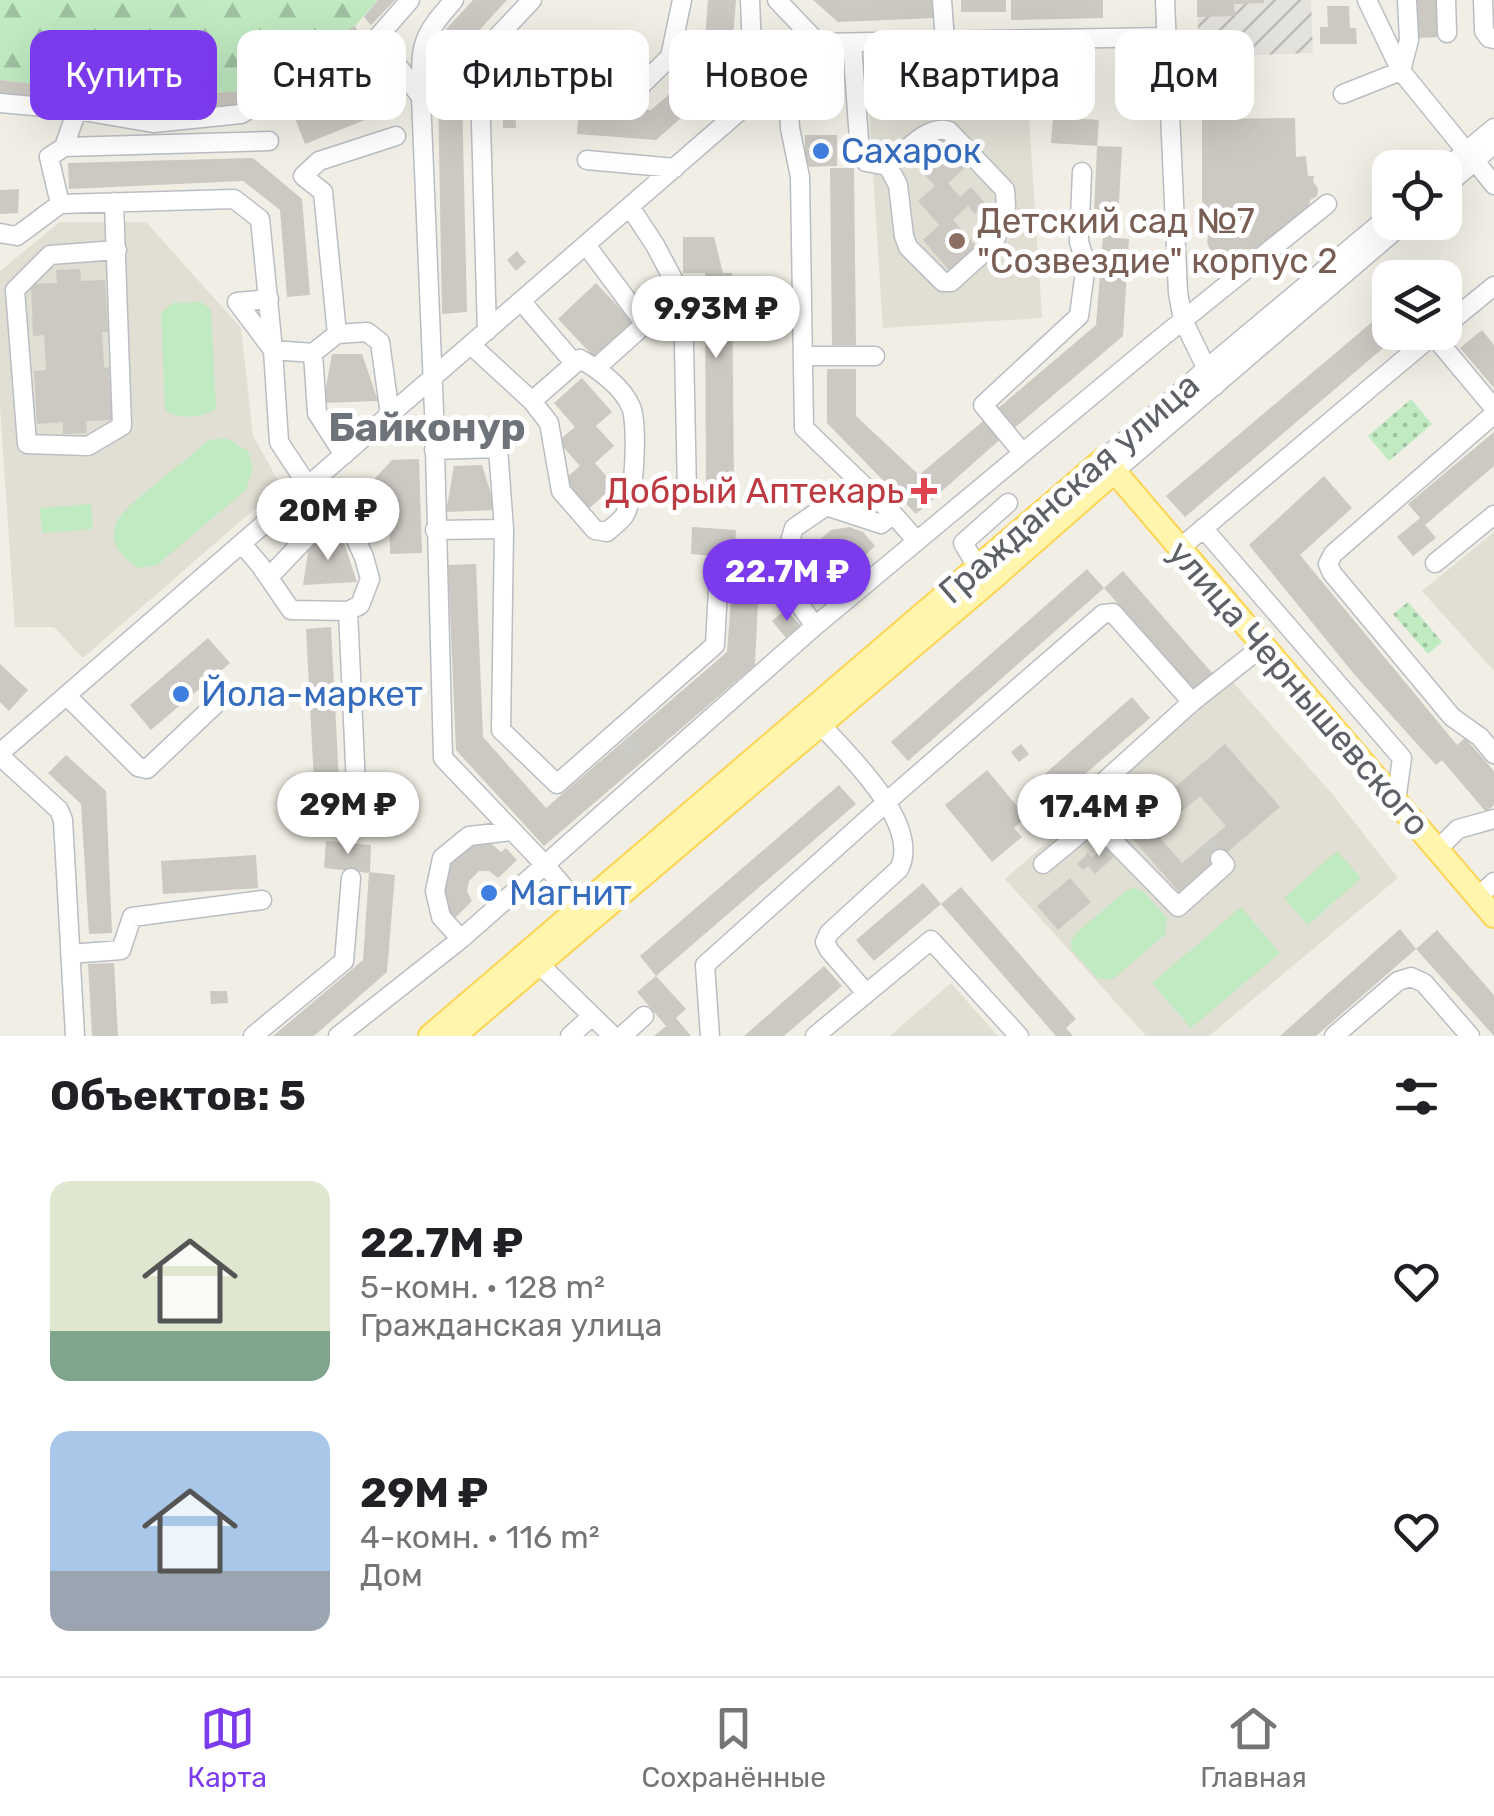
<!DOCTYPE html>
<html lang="ru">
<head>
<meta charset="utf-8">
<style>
	:root { --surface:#fff; --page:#f6f6f6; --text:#202124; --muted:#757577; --line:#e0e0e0; --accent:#7c3aed }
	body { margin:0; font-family:Rubik,sans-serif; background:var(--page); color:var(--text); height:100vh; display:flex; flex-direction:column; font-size:38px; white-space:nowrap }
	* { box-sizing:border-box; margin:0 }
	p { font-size:32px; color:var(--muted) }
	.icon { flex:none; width:55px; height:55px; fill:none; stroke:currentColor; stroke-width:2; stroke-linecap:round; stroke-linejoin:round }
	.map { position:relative; height:1036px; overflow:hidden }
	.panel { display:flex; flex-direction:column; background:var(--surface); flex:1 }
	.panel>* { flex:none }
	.banner { position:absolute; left:30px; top:30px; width:1435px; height:90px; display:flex; gap:20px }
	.fabs { position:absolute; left:1372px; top:150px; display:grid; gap:20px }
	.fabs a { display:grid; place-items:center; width:90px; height:90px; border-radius:20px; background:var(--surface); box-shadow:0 10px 40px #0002; font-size:50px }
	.price { position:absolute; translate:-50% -85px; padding:0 22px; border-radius:35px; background:#fff; color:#222; font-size:32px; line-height:65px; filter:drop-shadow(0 2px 5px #0008) }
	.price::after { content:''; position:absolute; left:50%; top:60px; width:30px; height:22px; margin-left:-15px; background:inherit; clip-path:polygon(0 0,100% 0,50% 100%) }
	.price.current { background:var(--accent); color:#fff }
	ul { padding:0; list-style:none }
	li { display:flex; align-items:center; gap:30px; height:250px; padding:0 50px }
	li span { display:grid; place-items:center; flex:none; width:280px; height:200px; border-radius:20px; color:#555 }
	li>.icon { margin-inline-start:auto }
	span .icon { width:120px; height:120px; fill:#fffc; stroke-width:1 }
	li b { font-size:42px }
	h2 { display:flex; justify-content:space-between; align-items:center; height:120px; padding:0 50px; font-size:42px }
	.tag { padding:0 35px; border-radius:20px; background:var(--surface); box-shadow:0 10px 40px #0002; font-size:35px; line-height:90px }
	.tag.current { background:var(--accent); color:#fff }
	.tabs { display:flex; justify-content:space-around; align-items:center; height:140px; border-top:2px solid var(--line); background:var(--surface); font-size:28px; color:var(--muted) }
	.tabs a { display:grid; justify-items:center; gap:5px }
	.tabs .current { color:var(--accent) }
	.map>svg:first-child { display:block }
</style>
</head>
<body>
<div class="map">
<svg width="1494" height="1036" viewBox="0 0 1494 1036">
	<defs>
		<pattern id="industrial-furrows" width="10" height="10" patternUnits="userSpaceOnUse" patternTransform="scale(2.5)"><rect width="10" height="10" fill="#e4e2dd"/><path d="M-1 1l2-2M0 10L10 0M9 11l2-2" fill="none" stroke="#bcbbb7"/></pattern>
		<pattern id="forest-firs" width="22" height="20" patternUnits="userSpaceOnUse" patternTransform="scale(2.5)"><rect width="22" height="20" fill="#c0eac2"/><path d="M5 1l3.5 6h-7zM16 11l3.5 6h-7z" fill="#9fc1a1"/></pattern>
		<pattern id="park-dots" width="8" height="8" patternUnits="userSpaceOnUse" patternTransform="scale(2.5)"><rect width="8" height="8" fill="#c0eac2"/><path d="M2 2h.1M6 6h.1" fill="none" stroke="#9fc1a1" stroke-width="1.8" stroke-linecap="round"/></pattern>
	</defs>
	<rect width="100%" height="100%" fill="#f1efe5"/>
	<!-- industrial -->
	<path fill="url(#industrial-furrows)" d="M1197 0H1311L1313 53 1199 57Z"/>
	<!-- education -->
	<path fill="#e1ded4" d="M1027 86 1042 318 883 328 868 96Z
		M60 222H146L241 328 253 436 281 486 83 658 54 627H15L0 408V271Z
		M1494 532V671L1422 591Z
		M1232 681 1334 796 1398 878 1209 1036H1146L1005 879Z
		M951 983 998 1036H890Z"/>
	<!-- forest -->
	<path fill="url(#forest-firs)" d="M0 0H378L355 26 241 91 153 98 0 80Z"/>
	<!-- park -->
	<path fill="url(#park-dots)" d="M1411 399 1432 424 1389 461 1368 436Z
		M1408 602 1442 642 1428 654 1393 614Z"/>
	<!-- pitch -->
	<path fill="#c0eac2" d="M201 302 211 310 216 409C202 418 178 420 165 410L161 313 173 303Z
		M226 438 248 451 253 467 246 490 157 565 138 568C90 535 122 511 154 485 173 470 191 455 209 440Z
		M91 504 93 529 42 533 40 508Z
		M1337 851 1361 878 1308 925 1284 898Z
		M1135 888 1143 891 1167 918 1165 935 1113 979H1098L1071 949V941L1076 933 1127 890Z
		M1241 907 1280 953 1191 1028 1152 983Z"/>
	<!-- building -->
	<path fill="#ccc8c2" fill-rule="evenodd" d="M378 0H395L371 25 364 17Z
		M473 0H507L461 50 467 312 442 314 437 39Z
		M708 0H736L730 75 656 140 577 134 579 105 651 110 703 65Z
		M813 0H935L936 18 838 22Z
		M961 0H1006V12H961Z
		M1011 0H1103V18L1011 20Z
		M1197 0H1264V3L1234 4 1235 16 1197 17Z
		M1414 0H1440L1441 37 1416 38Z
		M1327 6H1349L1350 28H1356L1357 44H1320V27H1328Z
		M355 26 363 40 241 107 150 116 0 99V80L153 98 241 91Z
		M361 92 372 117 305 144 295 118Z
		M515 108 516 128H503V109Z
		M1053 117 1099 120 1097 146 1051 143Z
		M1295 118 1296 157 1306 156 1308 176H1314L1313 182 1318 188 1317 196 1310 200 1309 209 1258 250 1245 249 1241 255 1228 259 1218 258 1210 251 1207 241 1210 230 1216 223 1202 201V119Z
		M805 135H837V166L805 167Z
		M940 135 967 166 948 183 960 197 971 187 986 204 975 214 968 206 953 220 977 247 950 271 923 240 939 225 918 201 935 186 911 160Z
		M1097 146 1122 147 1117 238 1129 239 1123 336 1011 431 996 410 1096 325 1103 237 1093 236Z
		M253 158 302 199 310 295 287 297 280 210 243 181 69 189 68 163Z
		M830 168H854L856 345H832Z
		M19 189 18 213 0 214V190Z
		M683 237H714L723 273H732L734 493H706L705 273H683Z
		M517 251 526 262 516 271 507 260Z
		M80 269 81 281 105 280 108 332H102L103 347 104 368 109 367 112 420 86 421 87 433 63 434V422L37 424 34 371 46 370 44 335 33 336 31 284 57 283 56 270Z
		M596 283 633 322 595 358 558 319Z
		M1390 307V332H1402L1185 517 1166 496Z
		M1482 330 1494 345V388L1460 348Z
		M332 354H362L378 401 323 403Z
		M827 369H856V416L919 475 988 417 1004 436 916 514 827 423Z
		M582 378 612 412 596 426 614 446 595 463 615 486 586 511 561 482 580 466 558 441 575 427 554 403Z
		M1494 432V466L1425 525 1436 538 1413 556 1397 537 1420 518 1408 504Z
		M419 459 422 553 390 554 389 505 366 507 357 498 392 460Z
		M482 465 496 510 446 512 454 466Z
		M1324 476 1352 508 1300 555 1457 745 1465 738 1494 771V805L1486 812 1442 760 1436 765 1354 674 1249 545Z
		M692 527 736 530 734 558 691 554Z
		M849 527 863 532 875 546 856 564 850 559 841 557 831 561 827 568V576L832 585 812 602 801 588 797 570 804 553 831 530Z
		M342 537 357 582 303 585 310 540Z
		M734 558 760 559 755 665 544 846 456 750 448 565 476 564 483 737 546 808 727 652Z
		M1087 569 1104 588 908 761 891 742Z
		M1123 571 1213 674 1194 691 1104 588Z
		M786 609 801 626 787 639 772 621Z
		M331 627 340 801 315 802 306 629Z
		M208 638 230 663 151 730 130 705Z
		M0 664 28 690 9 711 0 702Z
		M1132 697 1150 718 1055 800 1038 780Z
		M1021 744 1029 754 1019 762 1011 752Z
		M1225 744 1280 807 1180 893 1125 830ZM1200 796 1226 826 1182 863 1156 833Z
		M66 755 106 791 112 933 89 934 81 804 48 773Z
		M987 770 1026 817 1014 828 1022 837 992 862 945 805Z
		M839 785 856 804 656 976 640 956Z
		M326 841 371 845 370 873 324 868Z
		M488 841 501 852 506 848 517 860 498 878 489 871H479L469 881 467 891 472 901 454 919 442 904 447 899 443 893 445 866 468 846Z
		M1109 842 1119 852 1095 874 1088 866 1083 870 1077 864 1088 853 1092 858Z
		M256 855 258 888 163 894 161 861Z
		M369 872 395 875 387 972 314 1036H273L363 960Z
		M1070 878 1091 902 1058 930 1037 906Z
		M923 883 941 904 874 961 856 940Z
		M961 887 1076 1019 1066 1028 1073 1036H1056L941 904Z
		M1400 929 1416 949 1316 1036H1280Z
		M1437 930 1494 995V1036L1416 949Z
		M114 963 118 1036H92L88 964Z
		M824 966 842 986 784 1036H744Z
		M656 976 686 1009 676 1018 691 1036H654L666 1026 637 992Z
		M210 991H227L228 1003 211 1004Z"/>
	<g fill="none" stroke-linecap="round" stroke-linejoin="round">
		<!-- minor-tunnel -->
		<path stroke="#ccccc6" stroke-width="18" stroke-dasharray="18 9" stroke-linecap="butt" d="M625 740 643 760
			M1206 843 1220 859"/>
		<defs>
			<path id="minor" d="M750 0 754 99
				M777 0 818 43
				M942 0 945 41
				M1165 0 1178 293 1183 320 1215 386
				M1367 0 1401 71 1409 40 1407 0
				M1446 0 1447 33
				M1483 0 1484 31 1489 38 1494 39
				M377 38 421 97 434 411 443 758 546 866 581 907
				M852 43 860 153 866 162 888 166C904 153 928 123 949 131L1005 190 1006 206 994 243 951 282H943L908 247 904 236 898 185 888 166
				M787 70 790 128 800 177 804 428 893 514 917 541 1156 342 1327 204
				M1343 94 1401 71 1466 151
				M578 95 626 100 670 57 682 0
				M421 97C421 44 419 40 454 0
				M0 103 77 110 153 123 241 114 377 38 410 0
				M77 110 64 147 49 157 60 204 234 199 260 219 273 350 279 442 308 486
				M64 147 269 141
				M587 160 675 168
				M1475 161 1494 185
				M1445 169 1494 128
				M1445 187 1494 144
				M114 202 122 426 88 446 27 444 15 290 50 255 117 250
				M630 207 655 245 683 298 687 492
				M0 233 17 236 60 204
				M586 245 645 324 596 368
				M269 299 237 302 273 350 313 353 337 334 367 332 380 342 390 415
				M521 301 575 364
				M1445 326 1494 286
				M487 331 479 56 532 0
				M337 334 323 192 303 176 319 161 396 136
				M471 345 532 401 549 423 561 491 595 530 607 532C612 527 620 522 624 516 635 501 638 424 631 407 623 387 598 369 580 359L532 401
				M313 353 317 413 344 455
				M803 356H875
				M1494 414 1333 554 1328 564 1332 573 1452 717 1480 737 1494 754
				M434 450 498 448 504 529 435 530
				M1022 452 983 405 1079 316 1086 264 1079 242 1082 172
				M1104 459 1206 369 1390 215
				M1115 471 1405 222
				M893 514 881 524 826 506 794 528 785 557 789 590 815 626 917 541
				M1203 528 1402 758 1396 801
				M504 529 501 730 557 784 715 645 719 570
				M242 544 260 565 291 610 348 611 356 785
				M1180 548 1433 335 1494 408
				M1435 563 1494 515
				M978 568 963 543 1008 503
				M269 577 310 534 332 522 352 531 364 557 370 579 360 605 348 611
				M67 696 138 767 147 769 220 700
				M820 724C849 755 922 825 899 869L829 933 825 942 829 950 866 993
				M0 753 818 43 1167 37
				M0 756 59 810 63 820 75 1036
				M512 831 469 836 442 858 435 891 441 917 461 939 815 626
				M1437 850 1458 829 1494 819
				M1220 859 1225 865 1178 907 1078 805 1192 702 1263 646
				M1043 864 1095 821
				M1478 897 1494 882
				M70 954 121 950 132 917 262 900
				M539 964 613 1036
				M253 1036 344 961 351 878
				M338 1036 461 939
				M570 1036 592 1016
				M622 1036 644 1016
				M710 1036 705 965 899 791 1103 614 1113 613 1192 702
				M815 1036 931 940 1019 1036
				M1334 1036 1398 981 1411 977 1424 983 1470 1036"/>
			<path id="major" d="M430 1036 1104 459 1494 916
				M454 1036 993 578 1115 471"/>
		</defs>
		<!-- minor casing -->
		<use href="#minor" stroke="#babdc2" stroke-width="21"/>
		<!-- major casing -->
		<use href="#major" stroke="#fcd453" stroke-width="26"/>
		<!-- minor -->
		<use href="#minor" stroke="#fff" stroke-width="18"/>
		<!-- major -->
		<use href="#major" stroke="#fff5ac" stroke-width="22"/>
	</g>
	<!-- markers -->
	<g fill="#3f7fe0" stroke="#fff" stroke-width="4">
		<circle cx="821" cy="151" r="10"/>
		<circle cx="181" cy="694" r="10"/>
		<circle cx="489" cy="893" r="10"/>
	</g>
	<circle fill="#8d6e63" stroke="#fff" stroke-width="4" cx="957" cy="241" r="10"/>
	<path fill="#e0444e" stroke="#fff" stroke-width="4" d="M919 476h10v10h10v10h-10v10h-10v-10h-10v-10h10z"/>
	<g text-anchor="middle" stroke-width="10" stroke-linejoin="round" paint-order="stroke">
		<!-- shop labels -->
		<g font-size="35" fill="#366cbe" stroke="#fff" text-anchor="start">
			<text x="841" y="163">Сахарок</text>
			<text x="201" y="706">Йола-маркет</text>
			<text x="509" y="905">Магнит</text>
		</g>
		<!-- education labels -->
		<g font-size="35" fill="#785e54" stroke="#fff" text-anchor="start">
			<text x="977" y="233">Детский сад №7<tspan x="977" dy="40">"Созвездие" корпус 2</tspan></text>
		</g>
		<!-- street labels -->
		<g font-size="35" fill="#5d6167" stroke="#fff">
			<text transform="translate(1069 488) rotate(-41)" y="12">Гражданская улица</text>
			<text transform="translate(1299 688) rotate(49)" y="12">улица Чернышевского</text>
		</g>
		<!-- health labels -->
		<g font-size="35" fill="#be3a42" stroke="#fff" text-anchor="end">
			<text x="904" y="503">Добрый Аптекарь</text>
		</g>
		<!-- quarter labels -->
		<g font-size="40" font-weight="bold" fill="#6e7379" stroke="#fff">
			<text x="427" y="441">Байконур</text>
		</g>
	</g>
</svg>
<div class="fabs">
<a><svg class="icon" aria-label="locate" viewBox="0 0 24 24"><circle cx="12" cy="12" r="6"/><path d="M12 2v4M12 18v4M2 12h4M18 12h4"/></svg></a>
<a><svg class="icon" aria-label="layers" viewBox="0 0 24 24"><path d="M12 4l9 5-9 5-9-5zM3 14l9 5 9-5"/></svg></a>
</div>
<b class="price" style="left:716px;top:361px">9.93M ₽</b>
<b class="price" style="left:328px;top:563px">20M ₽</b>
<b class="price current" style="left:787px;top:624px">22.7M ₽</b>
<b class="price" style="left:348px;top:857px">29M ₽</b>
<b class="price" style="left:1099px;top:859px">17.4M ₽</b>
<div class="banner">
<a class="tag current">Купить</a>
<a class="tag">Снять</a>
<a class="tag">Фильтры</a>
<a class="tag">Новое</a>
<a class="tag">Квартира</a>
<a class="tag">Дом</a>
</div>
</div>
<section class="panel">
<h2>Объектов: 5<svg class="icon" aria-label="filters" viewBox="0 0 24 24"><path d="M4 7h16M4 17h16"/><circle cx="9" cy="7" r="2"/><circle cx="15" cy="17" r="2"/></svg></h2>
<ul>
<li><span style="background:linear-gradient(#dfe7d0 75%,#7fa58c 0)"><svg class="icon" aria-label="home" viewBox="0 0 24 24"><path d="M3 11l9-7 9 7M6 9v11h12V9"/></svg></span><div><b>22.7M ₽</b><p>5-комн. · 128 m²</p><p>Гражданская улица</p></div><svg class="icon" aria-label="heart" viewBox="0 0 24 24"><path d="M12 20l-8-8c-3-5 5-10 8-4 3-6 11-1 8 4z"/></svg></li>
<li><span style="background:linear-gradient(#a9c7e8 70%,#9aa5b1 0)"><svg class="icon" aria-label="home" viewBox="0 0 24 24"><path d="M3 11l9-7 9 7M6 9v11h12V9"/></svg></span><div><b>29M ₽</b><p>4-комн. · 116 m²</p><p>Дом</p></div><svg class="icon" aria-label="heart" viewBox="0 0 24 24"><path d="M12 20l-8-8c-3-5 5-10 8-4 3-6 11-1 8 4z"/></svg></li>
</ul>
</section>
<nav class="tabs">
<a class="current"><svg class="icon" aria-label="map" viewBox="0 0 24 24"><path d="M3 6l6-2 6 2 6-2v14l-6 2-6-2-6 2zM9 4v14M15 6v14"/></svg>Карта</a>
<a><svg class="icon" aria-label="saved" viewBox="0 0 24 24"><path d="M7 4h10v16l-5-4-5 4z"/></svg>Сохранённые</a>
<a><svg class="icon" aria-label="home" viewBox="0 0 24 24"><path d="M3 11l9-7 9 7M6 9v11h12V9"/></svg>Главная</a>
</nav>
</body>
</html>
